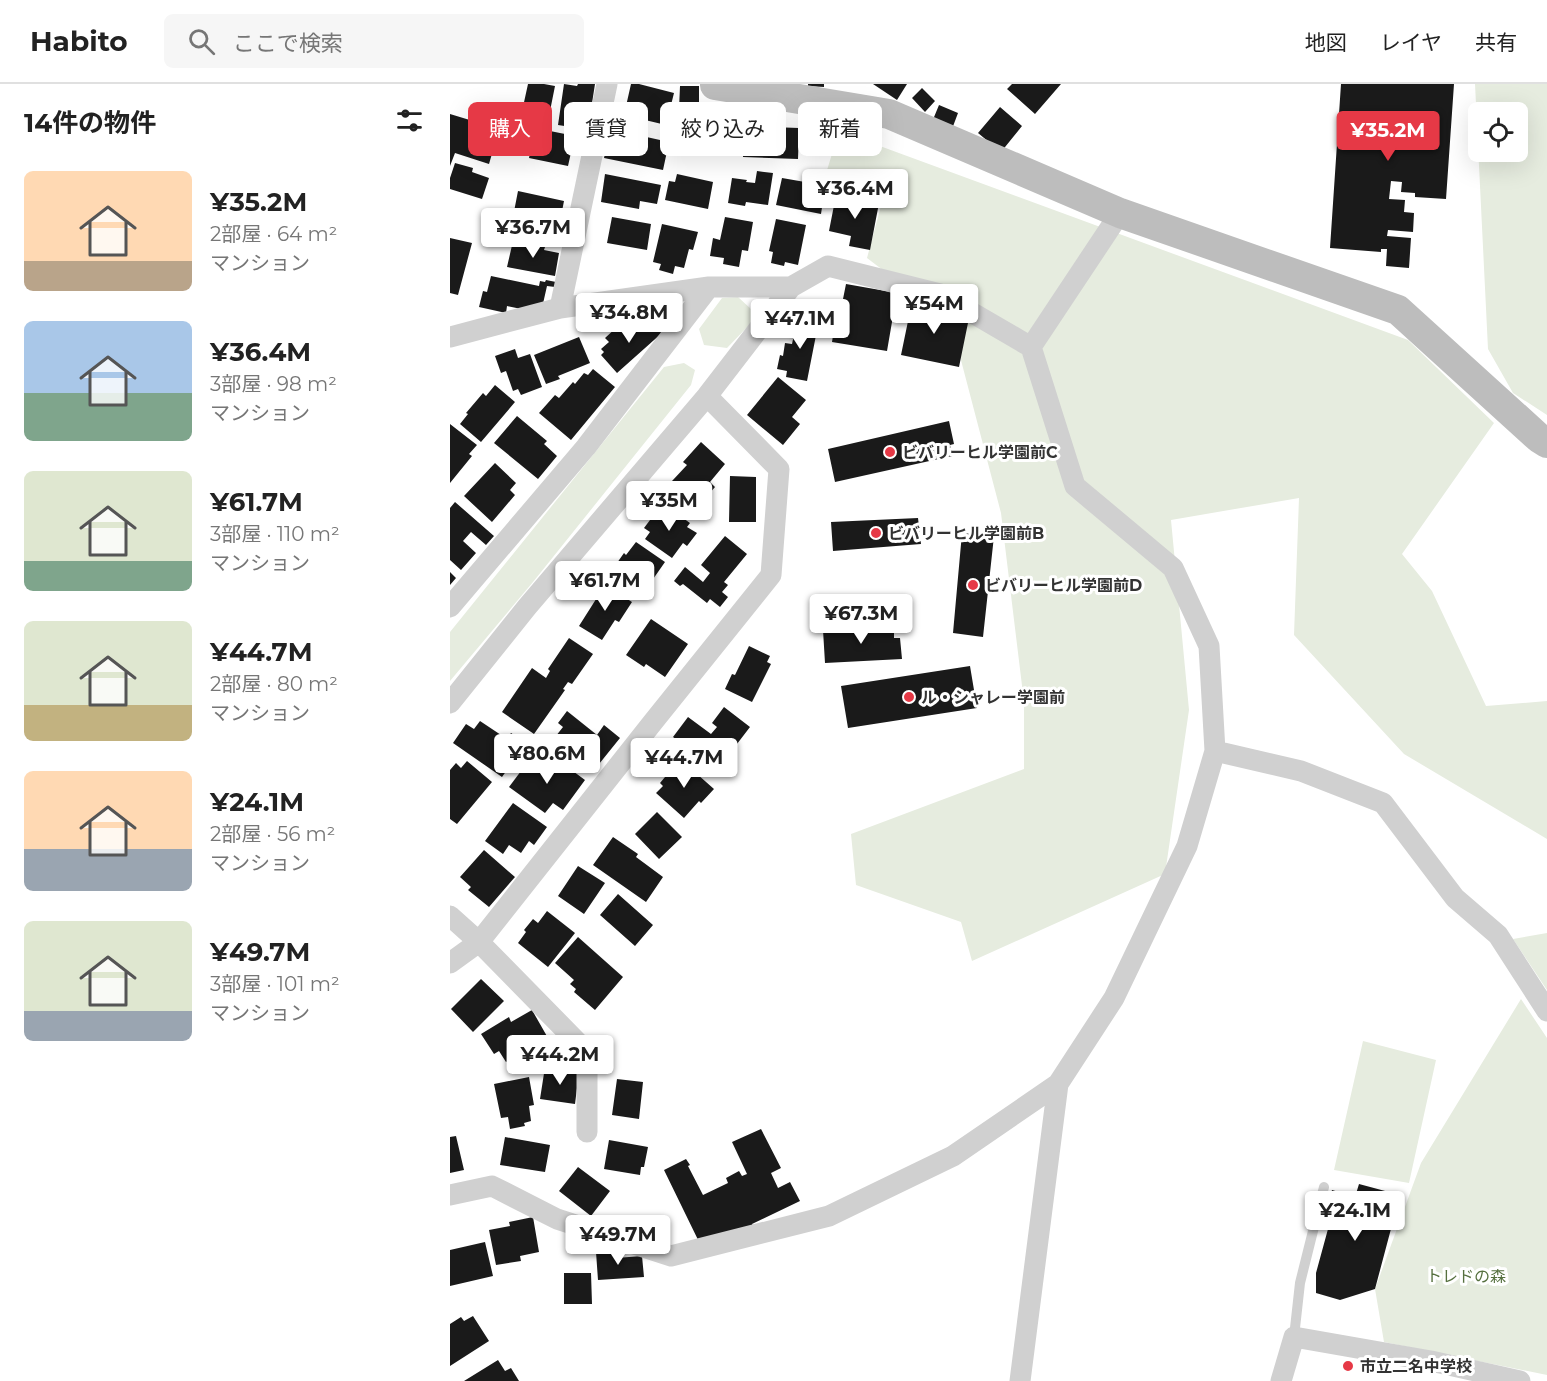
<!DOCTYPE html>
<html lang="ja">
<head>
<meta charset="utf-8">
<style>
	:root { --surface:#fff; --page:#f6f6f6; --text:#222; --muted:#767676; --line:#e0e0e0; --accent:#e63946 }
	body { margin:0; font-family:Montserrat,"Noto Sans JP",sans-serif; background:var(--page); color:var(--text); height:100vh; display:flex; flex-direction:column; font-size:22px; white-space:nowrap }
	* { box-sizing:border-box; margin:0 }
	p { font-size:20px; color:var(--muted) }
	.icon { flex:none; width:33px; height:33px; fill:none; stroke:currentColor; stroke-width:2; stroke-linecap:round; stroke-linejoin:round }
	.map { position:relative; flex:1; overflow:hidden }
	.details { display:flex; flex-direction:column; background:var(--surface); width:450px }
	.details>* { flex:none }
	.hud { position:absolute; left:18px; top:18px; width:570px; height:54px; display:flex; gap:12px }
	.buttons { position:absolute; left:1018px; top:18px; display:grid; gap:12px }
	.buttons a { display:grid; place-items:center; width:60px; height:60px; border-radius:9px; background:var(--surface); box-shadow:0 6px 24px #0002; font-size:30px }
	.price { position:absolute; translate:-50% -51px; padding:0 14px; border-radius:6px; background:#fff; color:#222; font-size:20px; line-height:39px; filter:drop-shadow(0 2px 3px #0008) }
	.price::after { content:''; position:absolute; left:50%; top:36px; width:18px; height:14px; margin-left:-9px; background:inherit; clip-path:polygon(0 0,100% 0,50% 100%) }
	.price.current { background:var(--accent); color:#fff }
	ul { padding:0; list-style:none }
	li { display:flex; align-items:center; gap:18px; height:150px; padding:0 24px }
	li span { display:grid; place-items:center; flex:none; width:168px; height:120px; border-radius:9px; color:#555 }
	li>.icon { margin-inline-start:auto }
	span .icon { width:72px; height:72px; fill:#fffc; stroke-width:1 }
	li b { font-size:26px }
	h2 { display:flex; justify-content:space-between; align-items:center; height:72px; padding:0 24px; font-size:26px }
	.pill { padding:0 21px; border-radius:9px; background:var(--surface); box-shadow:0 6px 24px #0002; font-size:21px; line-height:54px }
	.pill.current { background:var(--accent); color:#fff }
	header { display:flex; align-items:center; gap:36px; box-sizing:border-box; height:84px; padding:0 30px; background:var(--surface); border-bottom:2px solid var(--line) }
	header strong { font-size:28px }
	nav { display:flex; gap:33px; margin-inline-start:auto; font-size:21px }
	.search { width:420px; height:54px; background:var(--page); display:flex; align-items:center; gap:15px; box-sizing:border-box; padding:0 21px; border-radius:9px; color:var(--muted); font-size:22px }
	main { display:flex; flex:1; min-height:0 }
	.map>svg:first-child { display:block }
</style>
</head>
<body>
<header>
<strong>Habito</strong>
<div class="search"><svg class="icon" aria-label="search" viewBox="0 0 24 24"><circle cx="10" cy="10" r="6"/><path d="M15 15l6 6"/></svg>ここで検索</div>
<nav><a>地図</a><a>レイヤ</a><a>共有</a></nav>
</header>
<main>
<section class="details">
<h2>14件の物件<svg class="icon" aria-label="filters" viewBox="0 0 24 24"><path d="M4 7h16M4 17h16"/><circle cx="9" cy="7" r="2"/><circle cx="15" cy="17" r="2"/></svg></h2>
<ul>
<li><span style="background:linear-gradient(#ffd9b3 75%,#b9a48a 0)"><svg class="icon" aria-label="home" viewBox="0 0 24 24"><path d="M3 11l9-7 9 7M6 9v11h12V9"/></svg></span><div><b>¥35.2M</b><p>2部屋 · 64 m²</p><p>マンション</p></div></li>
<li><span style="background:linear-gradient(#a9c7e8 60%,#7fa58c 0)"><svg class="icon" aria-label="home" viewBox="0 0 24 24"><path d="M3 11l9-7 9 7M6 9v11h12V9"/></svg></span><div><b>¥36.4M</b><p>3部屋 · 98 m²</p><p>マンション</p></div></li>
<li><span style="background:linear-gradient(#dfe7d0 75%,#7fa58c 0)"><svg class="icon" aria-label="home" viewBox="0 0 24 24"><path d="M3 11l9-7 9 7M6 9v11h12V9"/></svg></span><div><b>¥61.7M</b><p>3部屋 · 110 m²</p><p>マンション</p></div></li>
<li><span style="background:linear-gradient(#dfe7d0 70%,#c2b280 0)"><svg class="icon" aria-label="home" viewBox="0 0 24 24"><path d="M3 11l9-7 9 7M6 9v11h12V9"/></svg></span><div><b>¥44.7M</b><p>2部屋 · 80 m²</p><p>マンション</p></div></li>
<li><span style="background:linear-gradient(#ffd9b3 65%,#9aa5b1 0)"><svg class="icon" aria-label="home" viewBox="0 0 24 24"><path d="M3 11l9-7 9 7M6 9v11h12V9"/></svg></span><div><b>¥24.1M</b><p>2部屋 · 56 m²</p><p>マンション</p></div></li>
<li><span style="background:linear-gradient(#dfe7d0 75%,#9aa5b1 0)"><svg class="icon" aria-label="home" viewBox="0 0 24 24"><path d="M3 11l9-7 9 7M6 9v11h12V9"/></svg></span><div><b>¥49.7M</b><p>3部屋 · 101 m²</p><p>マンション</p></div></li>
</ul>
</section>
<div class="map">
<svg width="1097" height="1297" viewBox="0 0 1097 1297">
	<rect width="100%" height="100%" fill="#fff"/>
	<!-- green -->
	<path fill="#e6ecdf" fill-rule="evenodd" d="M1025 0H1097V331L1063 309 1038 265ZM1029 28H1068V68H1029Z
		M389 47 958 256 1044 339 952 470 982 507 1036 622 1097 617V755L954 670 844 551 849 414 721 436 739 626 715 790 522 877 511 838 406 801 401 750 574 685V618L551 429 501 238 417 174 432 118 374 96Z
		M288 213 301 225 304 236 277 264 254 261 249 245 272 214Z
		M234 279 245 286 241 301 83 498 0 597V548L214 283Z
		M1097 849V906L1063 855Z
		M1071 915 1097 954V1291L934 1258 925 1205 971 1079Z
		M913 957 986 976 959 1099 884 1086Z"/>
	<!-- building -->
	<path fill="#1a1a1a" d="M78 0H94L105 2 98 37 71 32Z
		M114 0 127 2 128 0H145L140 32H136L134 45 108 41Z
		M181 0H189L224 9 216 41 174 31Z
		M358 0H374V3L358 2Z
		M423 0H457L447 16Z
		M562 0H611L585 30 557 5Z
		M891 0H1004L996 115 965 113V109L951 108 952 98 941 97 939 115 955 116 954 128 964 129 963 148 938 146 937 152 961 154 959 184 936 182 937 165H931V168L880 164Z
		M230 2H249V23L299 25V32H322L321 43 349 44 348 75 293 73V62L245 61V49H228Z
		M472 4 485 17 475 28 462 14Z
		M489 21 508 29 502 45 482 38Z
		M550 23 572 42 551 68 528 49Z
		M0 30 23 37 21 42 48 49 39 80 5 69 0 82Z
		M85 44 120 51 119 54 124 55 118 82 79 74Z
		M183 50 219 58 213 86 154 74 159 52 182 57Z
		M5 79 23 84 22 88 39 94 32 115 0 105V94Z
		M307 87 323 89 318 121 296 118 295 122 278 119 282 94 297 96 296 98 305 99Z
		M357 88 376 92 374 101 379 102 376 118 373 117 371 130 326 121 332 94 355 98Z
		M155 90 211 101 207 120 190 117 189 125 151 118Z
		M227 90 263 98 258 125 215 116 219 97 225 98Z
		M68 107 114 117 107 153 61 143Z
		M386 111 429 119 420 166 399 162 401 152 379 147Z
		M162 133 201 140 197 166 157 159Z
		M275 133 303 138 298 167 292 166 289 183 273 180 274 174 260 172 263 154 270 156Z
		M326 135 356 141 348 181 335 178 334 182 321 179 323 168 319 167Z
		M212 140 248 148 243 166 239 165 234 184 225 182 223 190 209 186 211 180 203 178Z
		M0 154 22 159 8 211 0 209Z
		M63 157 95 163 94 166 109 169 105 192 57 183Z
		M41 192 89 202 90 197 95 198 96 196 106 198 105 203 97 202 92 224 81 227 57 222 56 229 29 223 33 207 37 208Z
		M396 200 447 209 437 267 382 258 388 219 392 220Z
		M463 213 474 215V218L488 221 486 232 504 236 505 231 519 234 509 283 451 271Z
		M348 233 369 236 357 297 336 293 337 287 327 285 330 271 333 272 335 259 342 260Z
		M196 235 199 239 202 236 213 248 167 289 151 271 154 268 151 265 159 258 155 254 167 243 176 253Z
		M129 253 140 279 108 292 110 295 96 300 84 271Z
		M65 265 68 274 80 270 92 303 71 311 68 305 63 307 56 287 51 289 45 272Z
		M143 285 165 303 121 356 89 329 105 311 109 314 123 298 125 300 134 289 138 291Z
		M328 293 356 316 342 333 350 340 333 361 297 331Z
		M45 301 65 318 31 358 10 340 18 330 16 329 33 309 36 312Z
		M67 332 97 357 94 360 107 372 88 395 44 359Z
		M499 337 504 360 500 361 502 372 385 398 378 365Z
		M0 340 27 361 19 370 22 372 0 399Z
		M251 358 275 380 260 398 265 403 246 425 224 406 227 402 222 397 237 381 233 378Z
		M45 379 66 399 60 406 65 411 42 438 14 412Z
		M280 392 306 393V438H279Z
		M5 418 44 452 36 461 21 448 13 457 26 469 11 486 0 476V424Z
		M216 422 240 439 237 443 247 449 237 462 233 459 222 474 195 455 200 448 194 444 206 428 210 431Z
		M468 434 471 460 383 467 381 438Z
		M512 449 544 452 533 553 503 549Z
		M275 452 297 470 274 498 278 501 272 508 278 513 270 523 260 515 257 519 233 500 230 502 224 497 235 483 253 498 260 489 251 481Z
		M186 458 215 478 194 508 162 486 174 469 176 471Z
		M0 488 6 494 0 501Z
		M155 501 182 518 169 538 165 536 152 556 129 542Z
		M201 535 238 560 215 593 196 580 194 583 176 571Z
		M444 542V554H450L452 575 375 579 373 546Z
		M119 554 143 570 122 600 118 598 113 605 115 606 84 650 52 628 82 584 96 594 100 587 98 585Z
		M299 562 320 572 317 578 321 580 302 618 275 605 282 590 285 591Z
		M520 582 527 624 398 644 391 602Z
		M274 623 300 643 264 690 241 672 243 668 223 653 238 633 261 650 267 643 262 639Z
		M117 627 147 651 154 641 170 654 145 685 132 675 126 684 98 662 113 643 108 639Z
		M30 637 57 655 61 649 76 659 52 693 3 659 16 640 24 645Z
		M80 675 98 689 108 676 135 696 113 726 103 719 95 729 59 703Z
		M230 675 264 705 251 719 249 717 234 734 206 709 213 702 210 699Z
		M17 677 42 698 7 740 0 735V686L6 679 11 684Z
		M63 719 97 743 84 761 79 757 71 769 59 761 53 770 35 757Z
		M207 728 232 753 209 775 185 750Z
		M163 753 188 770 186 773 213 793 196 818 143 781Z
		M34 766 65 793 39 823 18 806 21 803 10 793Z
		M128 782 155 799 134 830 108 812Z
		M168 810 203 841 185 862 150 831Z
		M97 827 125 849 98 883 68 859 76 848 74 846 83 835 88 839Z
		M128 853 173 893 145 926 124 908 126 905 120 900 124 896 105 879Z
		M31 895 54 917 23 948 1 925Z
		M82 926 98 954 56 978 49 967 44 970 31 950 59 933 61 938Z
		M95 983 129 988 125 1020 90 1015Z
		M79 993 84 1021 79 1022 81 1037 74 1039 75 1042 60 1045 58 1033 51 1034 44 1000Z
		M167 995 193 998 189 1035 162 1031Z
		M311 1045 331 1084 321 1089 328 1104 340 1098 350 1117 302 1140 304 1144 252 1164 214 1086 236 1075 240 1081 238 1082 253 1111 278 1099 276 1094 289 1087 292 1092 297 1090 282 1058Z
		M6 1052 14 1086 0 1089V1053Z
		M55 1053 100 1061 95 1088 50 1081Z
		M159 1056 198 1063 194 1083H191L190 1091 154 1085Z
		M128 1083 160 1107 141 1132 109 1107Z
		M909 1100 950 1111 925 1205 890 1216 866 1209V1189L878 1145 872 1143 882 1106 905 1113Z
		M83 1133 89 1168 70 1172 71 1177 46 1181 39 1146 60 1142 59 1138Z
		M35 1158 43 1192 0 1202V1166Z
		M165 1167 166 1174 192 1172 194 1193 148 1196 146 1168Z
		M114 1189H141L142 1220H114Z
		M23 1232 39 1257 0 1282V1240L11 1233 14 1237Z
		M48 1276 55 1287 61 1284 69 1297H14Z"/>
	<g fill="none" stroke-linecap="round" stroke-linejoin="round">
		<!-- lane -->
		<path stroke="#d0d0d0" stroke-width="10" d="M844 1253 850 1199 874 1103"/>
		<!-- street -->
		<path stroke="#d0d0d0" stroke-width="21" d="M110 224 157 0
			M0 253 110 224 259 203H341
			M581 263 670 129
			M0 523 136 363 259 203
			M0 619 77 523 257 312 341 203 378 182 490 210 581 263 625 402 723 484 759 562 765 667 737 762 664 914 608 1000 503 1072 379 1132 221 1172 107 1135 42 1102 0 1111
			M765 667 851 687 933 719 1005 814 1048 851 1097 927
			M0 832 29 858 137 968V1048
			M0 879 29 858 203 638 321 491 329 385 257 312
			M570 1297 608 1000
			M831 1297 844 1253 981 1277 1070 1297"/>
		<!-- secondary -->
		<path stroke="#bdbdbd" stroke-width="30" d="M265 1 439 30 670 129 948 226 1089 354 1097 359"/>
	</g>
	<!-- markers -->
	<g fill="#e63946" stroke="#fff" stroke-width="2">
		<circle cx="440" cy="368" r="6"/>
		<circle cx="426" cy="449" r="6"/>
		<circle cx="523" cy="501" r="6"/>
		<circle cx="459" cy="613" r="6"/>
		<circle cx="898" cy="1282" r="6"/>
	</g>
	<g text-anchor="middle" stroke-width="6" stroke-linejoin="round" paint-order="stroke">
		<!-- poi labels -->
		<g font-size="16" font-weight="bold" fill="#333" stroke="#fff" text-anchor="start">
			<text x="452" y="374">ビバリーヒル学園前C</text>
			<text x="438" y="455">ビバリーヒル学園前B</text>
			<text x="535" y="507">ビバリーヒル学園前D</text>
			<text x="471" y="619">ル・シャレー学園前</text>
			<text x="910" y="1288">市立二名中学校</text>
		</g>
		<!-- park labels -->
		<g font-size="16" fill="#56703f" stroke="#fff">
			<text x="1016" y="1198">トレドの森</text>
		</g>
	</g>
</svg>
<div class="buttons">
<a><svg class="icon" aria-label="locate" viewBox="0 0 24 24"><circle cx="12" cy="12" r="6"/><path d="M12 2v4M12 18v4M2 12h4M18 12h4"/></svg></a>
</div>
<b class="price current" style="left:938px;top:78px">¥35.2M</b>
<b class="price" style="left:405px;top:136px">¥36.4M</b>
<b class="price" style="left:83px;top:175px">¥36.7M</b>
<b class="price" style="left:484px;top:251px">¥54M</b>
<b class="price" style="left:179px;top:260px">¥34.8M</b>
<b class="price" style="left:350px;top:266px">¥47.1M</b>
<b class="price" style="left:219px;top:448px">¥35M</b>
<b class="price" style="left:155px;top:528px">¥61.7M</b>
<b class="price" style="left:411px;top:561px">¥67.3M</b>
<b class="price" style="left:97px;top:701px">¥80.6M</b>
<b class="price" style="left:234px;top:705px">¥44.7M</b>
<b class="price" style="left:110px;top:1002px">¥44.2M</b>
<b class="price" style="left:905px;top:1158px">¥24.1M</b>
<b class="price" style="left:168px;top:1182px">¥49.7M</b>
<div class="hud">
<a class="pill current">購入</a>
<a class="pill">賃貸</a>
<a class="pill">絞り込み</a>
<a class="pill">新着</a>
</div>
</div>
</main>
</body>
</html>
